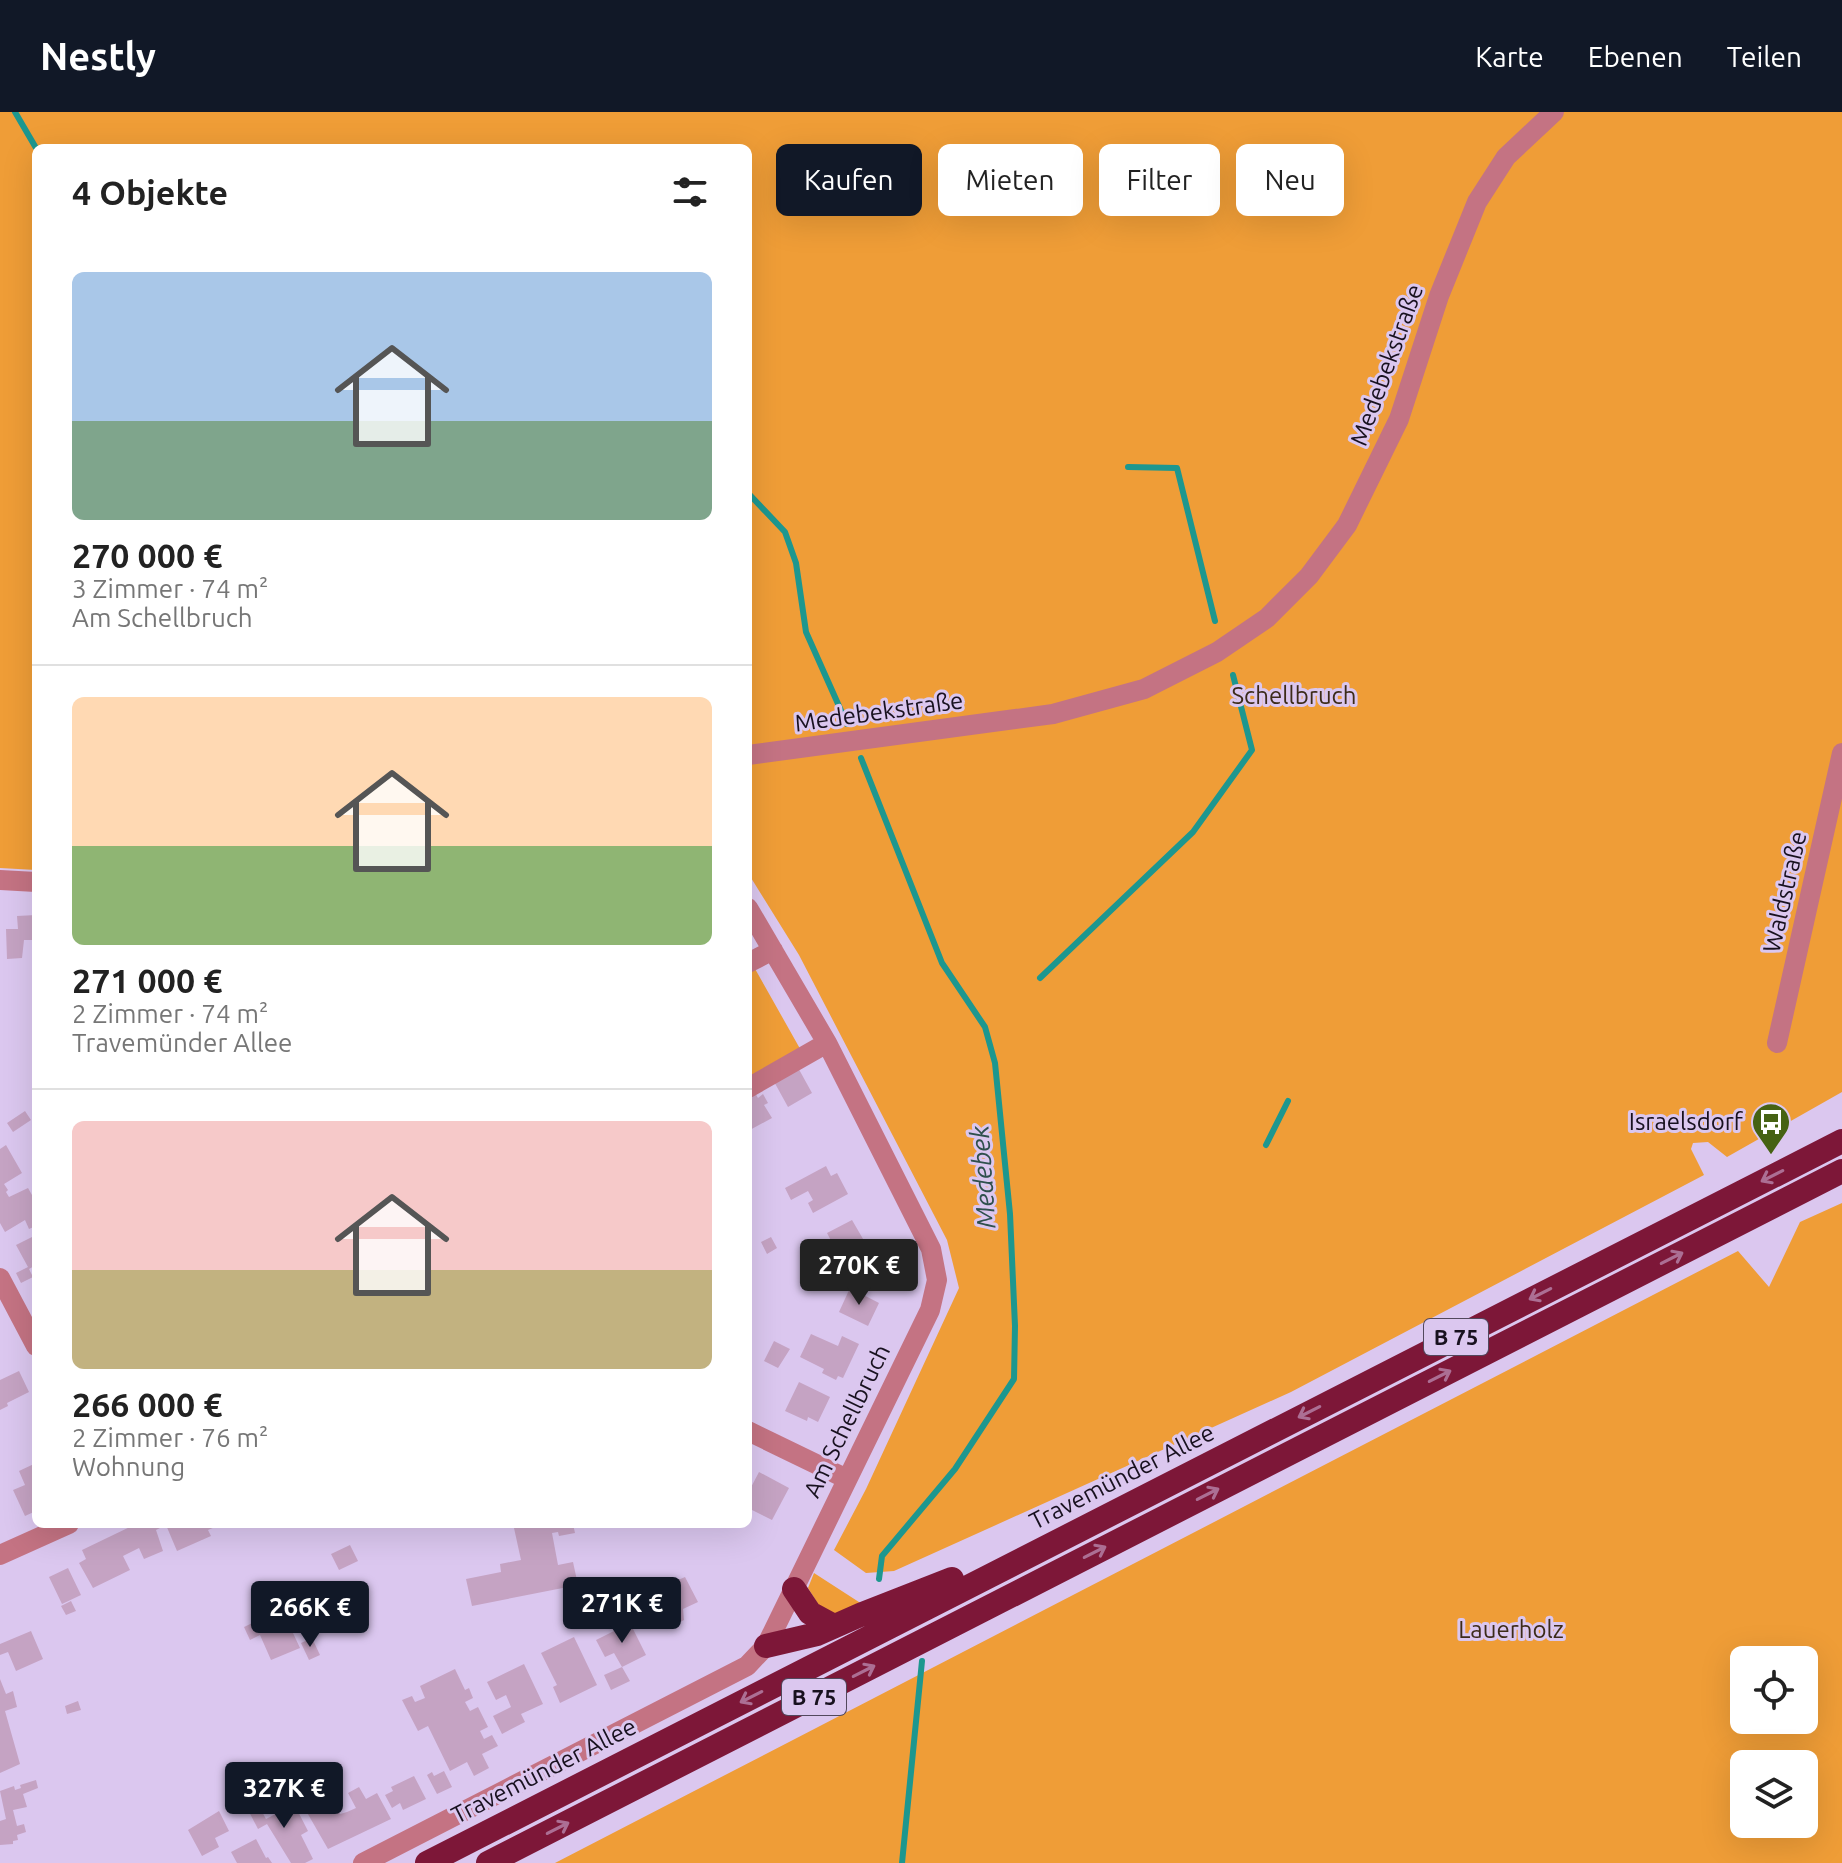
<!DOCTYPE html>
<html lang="de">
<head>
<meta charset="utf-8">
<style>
	:root { --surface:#fff; --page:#f6f6f6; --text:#222; --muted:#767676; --line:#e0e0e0; --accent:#111827 }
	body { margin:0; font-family:Ubuntu,sans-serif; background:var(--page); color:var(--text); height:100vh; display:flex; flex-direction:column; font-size:30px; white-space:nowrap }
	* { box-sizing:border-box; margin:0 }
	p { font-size:26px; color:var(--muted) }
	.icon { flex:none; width:44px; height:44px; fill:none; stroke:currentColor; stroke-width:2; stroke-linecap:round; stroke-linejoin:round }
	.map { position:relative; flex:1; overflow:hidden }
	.details { position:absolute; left:32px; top:32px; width:720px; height:1384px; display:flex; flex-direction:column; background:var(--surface); border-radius:12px; box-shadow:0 8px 32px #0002 }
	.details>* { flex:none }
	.guide { position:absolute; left:776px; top:32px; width:760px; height:72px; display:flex; gap:16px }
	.controls { position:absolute; left:1730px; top:1534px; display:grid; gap:16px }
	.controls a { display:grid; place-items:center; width:88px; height:88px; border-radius:12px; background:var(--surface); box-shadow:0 8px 32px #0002; font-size:40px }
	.price { position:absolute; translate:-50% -68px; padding:0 18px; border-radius:8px; background:var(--accent); color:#fff; font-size:26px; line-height:52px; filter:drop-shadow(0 2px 4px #0008) }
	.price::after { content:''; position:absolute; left:50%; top:48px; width:24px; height:18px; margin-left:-12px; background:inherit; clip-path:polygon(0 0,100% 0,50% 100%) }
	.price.on { background:#222; color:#fff }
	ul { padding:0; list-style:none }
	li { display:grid; align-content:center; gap:16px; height:424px; padding:0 40px }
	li+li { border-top:2px solid var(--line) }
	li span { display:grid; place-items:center; height:248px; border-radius:12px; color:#555 }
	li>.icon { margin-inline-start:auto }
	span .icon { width:144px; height:144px; fill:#fffc; stroke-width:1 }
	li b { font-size:34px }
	h2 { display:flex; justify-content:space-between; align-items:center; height:96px; padding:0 40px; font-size:34px }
	.tag { padding:0 28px; border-radius:12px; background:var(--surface); box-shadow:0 8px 32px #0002; font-size:28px; line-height:72px }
	.tag.on { background:var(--accent); color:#fff }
	header { display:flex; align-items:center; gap:48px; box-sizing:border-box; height:112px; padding:0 40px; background:var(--accent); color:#fff }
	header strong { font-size:38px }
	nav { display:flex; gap:44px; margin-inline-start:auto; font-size:28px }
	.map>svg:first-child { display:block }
</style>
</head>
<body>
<header>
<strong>Nestly</strong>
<nav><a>Karte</a><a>Ebenen</a><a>Teilen</a></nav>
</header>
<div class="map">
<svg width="1842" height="1751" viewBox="0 0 1842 1751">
	<rect width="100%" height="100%" fill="#dbc7ef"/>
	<!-- green -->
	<path fill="#ef9d37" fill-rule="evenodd" d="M0 0H1842V980L1727 1045 1708 1030 1693 1031 1691 1037 1704 1063 1291 1280 894 1459 866 1461 834 1438 866 1377 959 1176 947 1128 799 843 748 761V36H36V758L0 756Z
		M754 855 803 942 748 972V858Z
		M1842 1091V1751H555L1738 1139 1769 1175 1800 1110ZM1744 1548H1804V1608H1744ZM1744 1652H1804V1712H1744Z
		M814 1461 862 1492 836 1504 823 1500 808 1476Z"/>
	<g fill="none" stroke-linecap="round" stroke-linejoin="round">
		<!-- stream -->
		<path stroke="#1d978f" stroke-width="6" d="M15 0 36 36
			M1128 355 1177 356 1215 509
			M748 381 785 420 796 451 806 520 847 612
			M861 646 942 851 985 915 995 951 1010 1102 1015 1214 1014 1267 955 1357 882 1444 879 1467
			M1040 866 1193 720 1252 638 1233 563
			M1266 1033 1288 989
			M902 1751 922 1549"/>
	</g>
	<!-- building -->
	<path fill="#c5a3c3" d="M36 803V828H24L22 846 7 847 6 817H18L17 804Z
		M796 952 812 981 788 995 772 966Z
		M754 979 758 986 763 982 768 991 764 993 772 1006 748 1019V982Z
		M25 999 31 1008 13 1020 7 1011Z
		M6 1033 22 1061 4 1072 8 1078 6 1080 9 1085 28 1076 36 1090V1114L29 1117 25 1108 5 1120 0 1111V1037Z
		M826 1054 831 1064 837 1061 848 1082 813 1101 808 1091 813 1088 808 1079 791 1088 785 1076Z
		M852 1108 866 1132 856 1137 858 1141 848 1147 845 1142 840 1146 827 1121Z
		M36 1123V1153L29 1157 33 1165 21 1171 16 1161 28 1155 16 1133Z
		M771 1125 777 1136 767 1142 761 1130Z
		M889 1130 898 1147 872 1161 867 1152 879 1146 874 1138Z
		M850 1176 879 1191 868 1214 839 1200Z
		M811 1222 838 1234 842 1224 859 1232 843 1266 838 1264 836 1268 822 1261 824 1257 800 1245Z
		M774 1229 790 1237 778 1256 764 1249Z
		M19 1259 29 1280 7 1291 8 1294 0 1298V1268Z
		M799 1270 830 1285 818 1310 808 1305 807 1309 785 1299Z
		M36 1351V1399L25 1404 13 1378 25 1373 19 1359Z
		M759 1360 789 1376 772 1408 748 1396V1381Z
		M136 1412H222L208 1418 211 1424 177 1439 166 1413 156 1418 163 1439 144 1447 139 1436 123 1444 130 1458 93 1476 79 1451 86 1447 82 1438Z
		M533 1412H573L575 1421 559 1424 558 1420 552 1421 558 1453 573 1450 578 1473 472 1494 466 1467 501 1460 500 1452 521 1448 514 1416Z
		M350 1433 358 1449 339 1458 331 1442Z
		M68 1456 81 1483 62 1492 49 1465Z
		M685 1465 698 1490 683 1497 684 1508 669 1516 656 1491 665 1486 658 1471 666 1467 669 1472Z
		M71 1489 76 1499 66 1503 61 1494Z
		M267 1504 271 1513 286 1506 300 1536 271 1548 260 1523 250 1528 244 1515Z
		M630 1511 646 1543 622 1555 614 1541 605 1545 596 1528Z
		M31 1519 43 1547 16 1559 8 1540 0 1543V1532Z
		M574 1525 597 1573 560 1591 553 1575 557 1573 541 1541Z
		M312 1526 320 1543 309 1548 301 1531Z
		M524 1552 543 1592 521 1602 525 1610 502 1622 493 1604 511 1595 506 1583 496 1588 487 1570Z
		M622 1555 630 1569 611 1578 604 1563Z
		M455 1557 465 1578 469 1576 473 1586 465 1590 470 1599 478 1595 488 1615 480 1619 484 1627 492 1623 498 1634 482 1642 489 1656 474 1664 467 1650 450 1659 428 1614 418 1619 402 1588 412 1584 415 1590 425 1586 420 1574Z
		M0 1567 6 1582 13 1579 17 1595 5 1599 20 1652 0 1661Z
		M78 1589 81 1598 67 1602 65 1594Z
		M444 1659 452 1675 437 1682 427 1663 432 1660 434 1664Z
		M414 1664 426 1687 403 1698 400 1691 392 1696 385 1683 393 1679 391 1675Z
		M36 1668 38 1676 23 1682 27 1695 13 1698 17 1714 24 1712 26 1720 17 1723 18 1728 13 1729V1732L0 1733V1709L6 1707 0 1679 14 1674 15 1678 21 1676 20 1673Z
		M359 1675 366 1687 377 1681 391 1707 328 1737 305 1697 331 1684 340 1702 347 1700 356 1696 348 1681Z
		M254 1685 266 1707 287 1696 285 1692 292 1688 308 1719 301 1723 313 1747 305 1751H291L267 1712 258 1717 244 1690Z
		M219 1699 229 1719 215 1726 219 1735 202 1744 188 1718Z
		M256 1727 266 1746 268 1745 272 1751H237L231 1740Z"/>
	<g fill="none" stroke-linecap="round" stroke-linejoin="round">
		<!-- minor -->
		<path stroke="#c47383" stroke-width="20" d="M748 643 1053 602 1144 577 1217 540 1267 506 1309 464 1347 413 1399 307 1439 184 1477 90 1506 45 1554 0
			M0 768 36 770
			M748 851 773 838
			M1777 931 1842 641
			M748 976 827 931
			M0 1166 36 1234
			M748 1319 847 1367
			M0 1443 69 1412
			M363 1751 747 1554 766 1534 930 1198 937 1168 931 1137 827 931 748 796"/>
		<!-- highway -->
		<path stroke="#7d1738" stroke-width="24" d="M794 1477 810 1501 834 1514
			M766 1534 817 1522 860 1503 952 1467
			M427 1751 1842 1029
			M488 1751 1842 1059"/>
	</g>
	<!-- one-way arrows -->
	<defs><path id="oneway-shaft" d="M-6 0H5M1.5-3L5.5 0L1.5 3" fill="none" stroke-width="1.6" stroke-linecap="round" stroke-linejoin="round" transform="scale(2)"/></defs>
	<g stroke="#ac6f94">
		<use href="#oneway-shaft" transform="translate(1772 1064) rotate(153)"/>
		<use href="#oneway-shaft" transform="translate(1672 1146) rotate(-27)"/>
		<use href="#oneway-shaft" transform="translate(1540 1182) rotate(153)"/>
		<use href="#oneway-shaft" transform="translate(1440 1264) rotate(-27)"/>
		<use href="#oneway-shaft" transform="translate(1309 1300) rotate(153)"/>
		<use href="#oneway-shaft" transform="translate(1208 1382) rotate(-27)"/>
		<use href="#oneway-shaft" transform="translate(1095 1440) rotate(-27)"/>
		<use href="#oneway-shaft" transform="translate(864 1559) rotate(-27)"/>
		<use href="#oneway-shaft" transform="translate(751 1585) rotate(153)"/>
		<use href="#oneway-shaft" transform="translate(558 1716) rotate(-27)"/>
	</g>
	<!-- icons -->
	<defs>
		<symbol id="bus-pin" viewBox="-11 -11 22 30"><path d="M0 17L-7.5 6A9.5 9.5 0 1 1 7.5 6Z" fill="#466213" stroke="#dbc7ef"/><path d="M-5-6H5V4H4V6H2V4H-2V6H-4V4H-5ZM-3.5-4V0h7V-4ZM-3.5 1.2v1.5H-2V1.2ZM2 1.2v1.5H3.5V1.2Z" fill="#fff"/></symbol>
	</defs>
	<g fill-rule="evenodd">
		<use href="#bus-pin" x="1749" y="988" width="44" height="60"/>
	</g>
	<g text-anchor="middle" stroke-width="6" stroke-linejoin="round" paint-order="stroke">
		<!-- shield labels -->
		<g fill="#dbc7ef" stroke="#52485d" stroke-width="2">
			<rect x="1424" y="1207" width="64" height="36" rx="6"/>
			<rect x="782" y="1567" width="64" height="36" rx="6"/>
		</g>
		<g font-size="22" font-weight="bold" fill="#18111f">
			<text x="1456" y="1233">B 75</text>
			<text x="814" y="1593">B 75</text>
		</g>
		<!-- street labels -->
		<g font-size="24" fill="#18111f" stroke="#dbc7ef">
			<text transform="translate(1387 253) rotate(-70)" y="8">Medebekstraße</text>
			<text transform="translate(879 600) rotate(-8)" y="8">Medebekstraße</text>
			<text transform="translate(1785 780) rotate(-77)" y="8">Waldstraße</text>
			<text transform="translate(847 1309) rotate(-64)" y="8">Am Schellbruch</text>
			<text transform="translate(1122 1365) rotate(-27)" y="8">Travemünder Allee</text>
			<text transform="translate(544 1659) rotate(-27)" y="8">Travemünder Allee</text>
		</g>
		<!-- park labels -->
		<g font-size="24" fill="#3c2b19" stroke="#dbc7ef">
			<text x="1294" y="592">Schellbruch</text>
			<text x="1511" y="1526">Lauerholz</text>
		</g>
		<!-- poi labels -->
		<g font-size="24" fill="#18111f" stroke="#dbc7ef" text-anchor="end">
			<text x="1743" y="1018">Israelsdorf</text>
		</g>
		<!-- water labels -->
		<g font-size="26" font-style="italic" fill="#2f504d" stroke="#dbc7ef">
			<text transform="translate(983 1065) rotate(-94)" y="9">Medebek</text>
		</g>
	</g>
</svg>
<div class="controls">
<a><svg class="icon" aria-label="locate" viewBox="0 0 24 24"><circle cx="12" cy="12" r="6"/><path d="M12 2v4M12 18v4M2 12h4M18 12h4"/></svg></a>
<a><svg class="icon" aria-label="layers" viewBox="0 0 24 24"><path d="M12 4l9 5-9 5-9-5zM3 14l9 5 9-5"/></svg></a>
</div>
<b class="price on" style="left:859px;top:1195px">270K €</b>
<b class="price" style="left:622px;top:1533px">271K €</b>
<b class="price" style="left:310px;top:1537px">266K €</b>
<b class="price" style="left:284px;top:1718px">327K €</b>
<div class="guide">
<a class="tag on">Kaufen</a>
<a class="tag">Mieten</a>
<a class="tag">Filter</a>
<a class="tag">Neu</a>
</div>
<section class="details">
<h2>4 Objekte<svg class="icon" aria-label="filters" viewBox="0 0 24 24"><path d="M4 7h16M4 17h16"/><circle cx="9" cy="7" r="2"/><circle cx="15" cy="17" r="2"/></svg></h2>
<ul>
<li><span style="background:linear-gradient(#a9c7e8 60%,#7fa58c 0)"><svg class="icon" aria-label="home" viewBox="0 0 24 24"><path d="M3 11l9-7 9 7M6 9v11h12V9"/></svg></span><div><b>270 000 €</b><p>3 Zimmer · 74 m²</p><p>Am Schellbruch</p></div></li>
<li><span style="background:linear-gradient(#ffd9b3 60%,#8fb573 0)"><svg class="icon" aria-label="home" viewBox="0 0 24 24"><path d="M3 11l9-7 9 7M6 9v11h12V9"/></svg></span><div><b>271 000 €</b><p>2 Zimmer · 74 m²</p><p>Travemünder Allee</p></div></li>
<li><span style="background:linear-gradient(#f6c9c9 60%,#c2b280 0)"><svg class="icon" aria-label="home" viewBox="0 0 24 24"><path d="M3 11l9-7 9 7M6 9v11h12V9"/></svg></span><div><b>266 000 €</b><p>2 Zimmer · 76 m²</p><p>Wohnung</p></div></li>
</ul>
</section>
</div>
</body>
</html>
